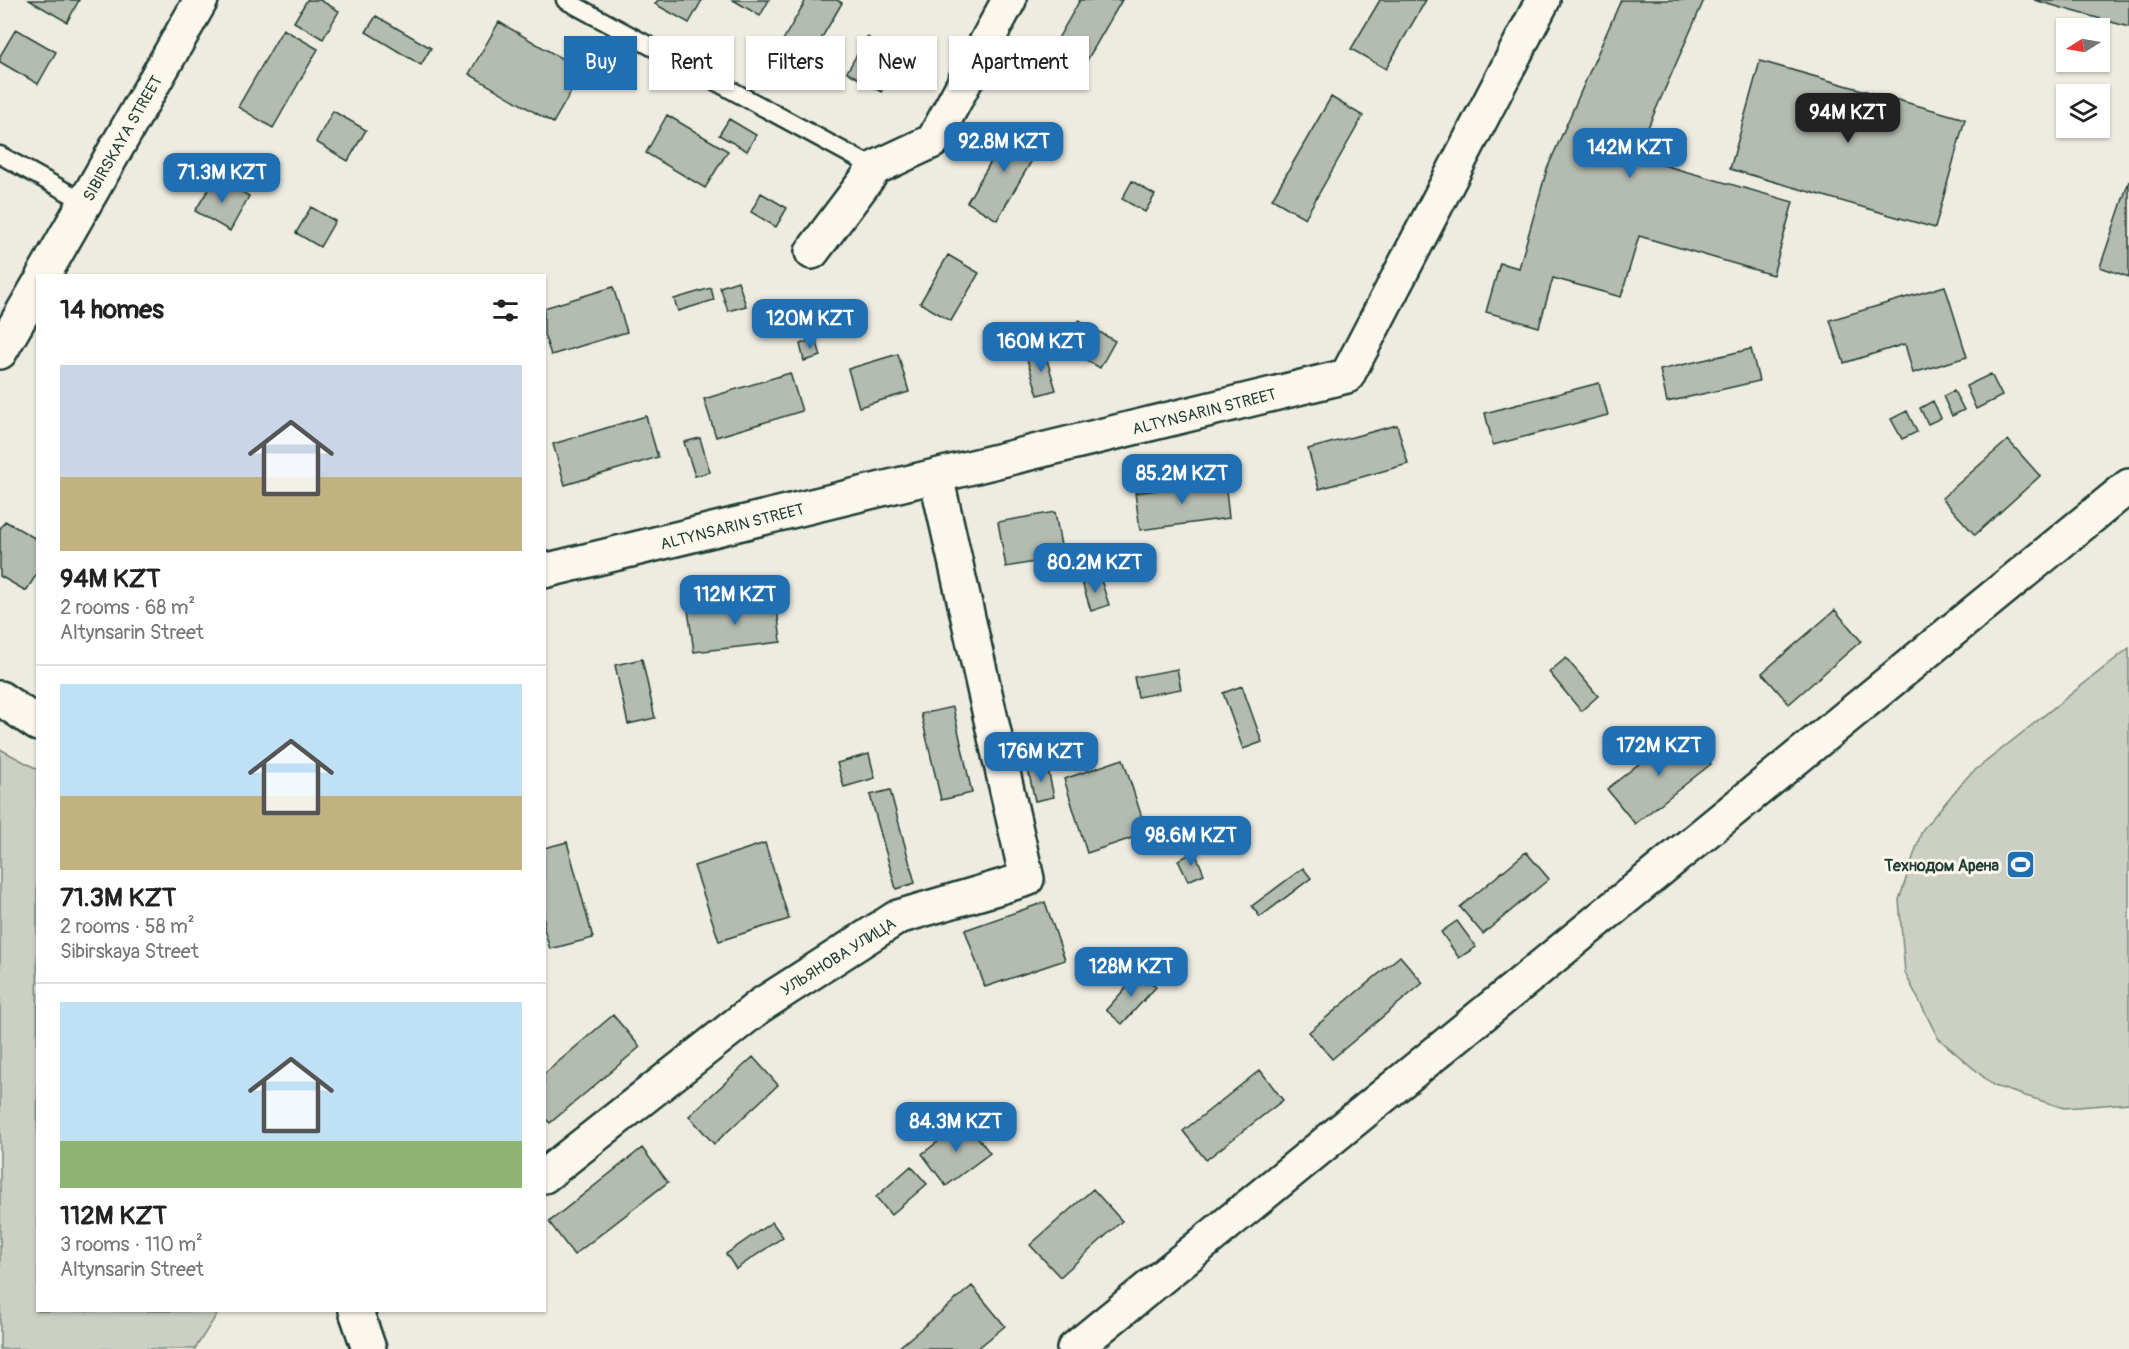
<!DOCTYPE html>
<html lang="en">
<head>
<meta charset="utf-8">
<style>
	:root { --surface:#fff; --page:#f6f6f6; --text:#222; --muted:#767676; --line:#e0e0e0; --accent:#1f6fb2 }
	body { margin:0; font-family:Pangolin,sans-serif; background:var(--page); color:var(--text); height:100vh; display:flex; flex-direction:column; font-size:22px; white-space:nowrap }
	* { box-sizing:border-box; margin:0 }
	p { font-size:20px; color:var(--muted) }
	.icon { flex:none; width:33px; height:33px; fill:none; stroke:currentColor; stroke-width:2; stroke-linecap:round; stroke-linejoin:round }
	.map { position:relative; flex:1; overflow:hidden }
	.sheet { position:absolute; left:36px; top:274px; width:510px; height:1038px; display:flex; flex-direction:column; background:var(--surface); border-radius:0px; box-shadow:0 2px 4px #0004 }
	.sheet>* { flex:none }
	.hud { position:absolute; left:564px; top:36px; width:570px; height:54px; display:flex; gap:12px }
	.needle { width:39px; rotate:259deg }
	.tools { position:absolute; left:2056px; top:18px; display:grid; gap:12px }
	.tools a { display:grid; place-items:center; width:54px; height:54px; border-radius:0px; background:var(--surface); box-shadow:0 2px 4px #0004; font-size:30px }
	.price { position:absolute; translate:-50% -51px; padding:0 14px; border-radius:12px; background:var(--accent); color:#fff; font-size:20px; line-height:39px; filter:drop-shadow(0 2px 3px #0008) }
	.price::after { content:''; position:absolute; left:50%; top:36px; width:18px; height:14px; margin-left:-9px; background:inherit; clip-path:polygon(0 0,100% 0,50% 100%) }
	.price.current { background:#222; color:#fff }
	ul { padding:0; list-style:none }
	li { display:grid; align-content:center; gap:12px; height:318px; padding:0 24px }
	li+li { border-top:2px solid var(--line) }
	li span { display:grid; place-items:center; height:186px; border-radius:0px; color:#555 }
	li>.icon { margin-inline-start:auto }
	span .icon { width:108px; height:108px; fill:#fffc; stroke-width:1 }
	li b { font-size:26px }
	h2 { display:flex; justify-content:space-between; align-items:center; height:72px; padding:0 24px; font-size:26px }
	.pill { padding:0 21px; border-radius:0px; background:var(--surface); box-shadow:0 2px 4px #0004; font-size:21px; line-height:54px }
	.pill.current { background:var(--accent); color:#fff }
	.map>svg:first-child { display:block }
</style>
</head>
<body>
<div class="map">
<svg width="2129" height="1349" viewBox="0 0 2129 1349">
	<rect width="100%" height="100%" fill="#eeece1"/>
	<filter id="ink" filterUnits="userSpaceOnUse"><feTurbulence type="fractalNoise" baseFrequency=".0167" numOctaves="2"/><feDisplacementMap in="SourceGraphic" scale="12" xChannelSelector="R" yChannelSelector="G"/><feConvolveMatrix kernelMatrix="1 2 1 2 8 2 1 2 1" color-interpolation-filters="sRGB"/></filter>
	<g filter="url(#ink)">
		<!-- green -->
		<path fill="#cbcfc4" stroke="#75867c" stroke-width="1.5" d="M2129 648V1103L2064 1108 1994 1086 1938 1038 1905 973 1899 900 1922 830 1969 775Z
			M0 749 37 769 38 1311H219L195 1349H0Z"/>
		<!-- building -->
		<path fill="#b4bbb0" stroke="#1f3d34" stroke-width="1.5" d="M29 0H79L67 22Z
			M307 0H320L339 11 323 39 294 22Z
			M658 0H702L689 23 655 4Z
			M733 0H769L760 16Z
			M806 0H837L842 3 799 77 771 61Z
			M1080 0H1122L1075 81 1044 63Z
			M1380 0H1426L1386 69 1351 49Z
			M1621 0H1704L1635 157 1793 202 1773 275 1639 236 1621 297 1553 278 1539 327 1486 312 1500 263 1519 268 1547 169Z
			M2034 0H2129V27Z
			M376 16 431 48 421 65 366 32Z
			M499 22 583 71 553 123 469 74Z
			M16 29 56 52 38 84 0 62V56Z
			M283 29 318 49 273 128 238 107Z
			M867 37 902 57 881 92 847 72Z
			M1760 61 1965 119 1935 228 1730 169Z
			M1331 97 1363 116 1305 218 1272 199Z
			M333 111 366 130 348 161 316 142Z
			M667 115 728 151 705 188 646 153Z
			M729 119 756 135 747 151 719 135Z
			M1012 126 1042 143 997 220 967 202Z
			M216 177 249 196 230 231 195 211Z
			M1132 181 1155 195 1145 212 1122 199Z
			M2129 181V277L2100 267Z
			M761 193 787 208 776 227 751 212Z
			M311 207 335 221 320 247 296 233Z
			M948 255 979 273 951 321 920 303Z
			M738 281 746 306 728 311 720 287Z
			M1945 286 1967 357 1913 373 1905 344 1844 363 1830 320Z
			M613 287 627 332 551 355 544 334V308Z
			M711 288 714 300 678 311 674 299Z
			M1079 320 1115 341 1100 368 1064 347Z
			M816 339 821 356 804 361 800 344Z
			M1751 349 1759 381 1667 402 1660 370Z
			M1044 350 1056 390 1038 395 1026 356Z
			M898 354 909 392 859 407 848 369Z
			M790 373 802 411 716 437 704 399Z
			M1991 374 2002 396 1976 409 1966 386Z
			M1599 383 1608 415 1493 445 1485 413Z
			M1954 391 1964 410 1952 416 1943 396Z
			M1933 401 1941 418 1928 424 1920 408Z
			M1907 411 1917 432 1902 439 1891 419Z
			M646 416 658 457 565 485 553 444Z
			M1397 425 1408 464 1319 489 1308 449Z
			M700 438 710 472 695 476 684 442Z
			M2008 440 2040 476 1975 535 1942 498Z
			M1225 481 1229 518 1140 530 1135 493Z
			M1055 512 1063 557 1006 567 998 522Z
			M5 521 38 540V572L26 591 0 576V529Z
			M1100 577 1109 605 1091 611 1082 582Z
			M776 599 781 642 694 652 688 610Z
			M1835 610 1861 641 1789 704 1762 673Z
			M1566 658 1598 696 1581 711 1549 672Z
			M642 659 655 718 628 724 615 665Z
			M1177 669 1181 689 1138 697 1134 677Z
			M1242 686 1262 742 1243 749 1223 693Z
			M953 707 972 793 941 800 921 714Z
			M1683 729 1711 764 1635 824 1607 789Z
			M869 754 875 778 844 787 837 763Z
			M1123 759 1147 833 1087 853 1064 779Z
			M1047 765 1054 797 1035 801 1028 769Z
			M890 790 915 883 896 889 870 795Z
			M567 842 593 938 550 949 544 929V848Z
			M765 843 789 919 719 941 694 866Z
			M1195 852 1204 874 1188 881 1178 860Z
			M1526 852 1549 879 1483 934 1460 907Z
			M1303 868 1311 878 1260 917 1252 906Z
			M1045 902 1065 960 985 987 965 930Z
			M1457 921 1476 947 1459 958 1441 932Z
			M1400 956 1423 983 1332 1059 1309 1032Z
			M1139 973 1156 987 1122 1024 1106 1010Z
			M613 1015 640 1047 550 1123 544 1117V1074Z
			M753 1057 778 1085 714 1144 689 1116Z
			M1260 1070 1283 1100 1206 1160 1183 1131Z
			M965 1121 990 1153 946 1186 922 1154Z
			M642 1148 668 1182 574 1255 549 1222Z
			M911 1166 927 1184 891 1215 876 1197Z
			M1093 1189 1122 1221 1060 1277 1030 1245Z
			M772 1222 783 1237 736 1269 726 1254Z
			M972 1286 1005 1326 977 1349H897Z"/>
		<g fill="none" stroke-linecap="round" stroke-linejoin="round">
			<defs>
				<path id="lane" d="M565 0 875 168
					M0 155 85 202"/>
				<path id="street" d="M812 252 875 168 933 141 1009 0
					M43 276 201 0
					M0 352 38 286
					M544 571 1347 376 1543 0
					M544 1176 761 1005 898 917 1027 879 936 476
					M1074 1349 2129 486"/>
				<path id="secondary" d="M0 698 38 724
					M356 1311 369 1349"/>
			</defs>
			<!-- lane casing -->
			<use href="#lane" stroke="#1f3d34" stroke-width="21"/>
			<!-- street casing -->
			<use href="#street" stroke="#1f3d34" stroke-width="38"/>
			<!-- secondary casing -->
			<use href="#secondary" stroke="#1f3d34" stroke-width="38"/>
			<!-- lane -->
			<use href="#lane" stroke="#fbf7ec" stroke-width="16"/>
			<!-- street -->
			<use href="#street" stroke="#fbf7ec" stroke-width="33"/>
			<!-- secondary -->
			<use href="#secondary" stroke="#fbf7ec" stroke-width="33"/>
		</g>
	</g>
	<!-- icons -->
	<defs>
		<symbol id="stadium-square" viewBox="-11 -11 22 22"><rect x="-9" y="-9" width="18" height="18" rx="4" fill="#1f6fb2" stroke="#fbf7ec"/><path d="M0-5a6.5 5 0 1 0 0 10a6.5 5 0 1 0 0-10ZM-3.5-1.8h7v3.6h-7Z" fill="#fff"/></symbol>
	</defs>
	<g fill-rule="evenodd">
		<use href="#stadium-square" x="2004" y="848" width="33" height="33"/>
	</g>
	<g text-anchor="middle" stroke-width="6" stroke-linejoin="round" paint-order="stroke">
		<!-- street labels -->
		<g font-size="16" fill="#1f3d34" stroke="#fbf7ec">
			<text transform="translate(122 138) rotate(-60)" y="6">SIBIRSKAYA STREET</text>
			<text transform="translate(1204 411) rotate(-14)" y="6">ALTYNSARIN STREET</text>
			<text transform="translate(732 526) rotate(-14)" y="6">ALTYNSARIN STREET</text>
			<text transform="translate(838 956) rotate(-32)" y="6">УЛЬЯНОВА УЛИЦА</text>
		</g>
		<!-- poi labels -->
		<g font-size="16" font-weight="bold" fill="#1f3d34" stroke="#fbf7ec" text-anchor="end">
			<text x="1999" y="871">Технодом Арена</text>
		</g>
	</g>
</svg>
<div class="tools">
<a><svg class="needle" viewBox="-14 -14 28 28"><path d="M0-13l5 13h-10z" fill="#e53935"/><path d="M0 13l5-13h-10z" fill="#767676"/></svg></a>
<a><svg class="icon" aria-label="layers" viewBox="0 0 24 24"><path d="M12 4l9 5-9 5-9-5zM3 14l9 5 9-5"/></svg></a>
</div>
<b class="price current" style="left:1848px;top:144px">94M KZT</b>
<b class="price" style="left:1004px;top:173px">92.8M KZT</b>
<b class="price" style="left:1630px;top:179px">142M KZT</b>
<b class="price" style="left:222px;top:204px">71.3M KZT</b>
<b class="price" style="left:810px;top:350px">120M KZT</b>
<b class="price" style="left:1041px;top:373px">160M KZT</b>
<b class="price" style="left:1182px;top:505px">85.2M KZT</b>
<b class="price" style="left:1095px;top:594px">80.2M KZT</b>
<b class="price" style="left:735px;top:626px">112M KZT</b>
<b class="price" style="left:1659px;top:777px">172M KZT</b>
<b class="price" style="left:1041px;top:783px">176M KZT</b>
<b class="price" style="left:1191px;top:867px">98.6M KZT</b>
<b class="price" style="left:1131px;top:998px">128M KZT</b>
<b class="price" style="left:956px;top:1153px">84.3M KZT</b>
<div class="hud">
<a class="pill current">Buy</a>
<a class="pill">Rent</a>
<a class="pill">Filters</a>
<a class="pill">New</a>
<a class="pill">Apartment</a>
</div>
<section class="sheet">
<h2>14 homes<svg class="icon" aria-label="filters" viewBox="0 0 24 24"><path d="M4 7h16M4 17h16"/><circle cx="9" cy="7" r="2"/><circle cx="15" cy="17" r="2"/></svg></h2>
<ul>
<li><span style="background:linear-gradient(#c9d6e8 60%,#c2b280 0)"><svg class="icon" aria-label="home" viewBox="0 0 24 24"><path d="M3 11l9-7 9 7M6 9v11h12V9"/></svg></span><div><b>94M KZT</b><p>2 rooms · 68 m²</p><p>Altynsarin Street</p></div></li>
<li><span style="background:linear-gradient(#bfe0f5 60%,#c2b280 0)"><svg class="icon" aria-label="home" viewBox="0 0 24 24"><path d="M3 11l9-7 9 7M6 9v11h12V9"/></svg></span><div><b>71.3M KZT</b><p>2 rooms · 58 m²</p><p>Sibirskaya Street</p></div></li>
<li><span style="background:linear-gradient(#bfe0f5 75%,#8fb573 0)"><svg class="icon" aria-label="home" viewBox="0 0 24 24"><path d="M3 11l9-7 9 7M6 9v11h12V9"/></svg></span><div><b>112M KZT</b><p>3 rooms · 110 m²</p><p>Altynsarin Street</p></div></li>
</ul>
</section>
</div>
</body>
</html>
